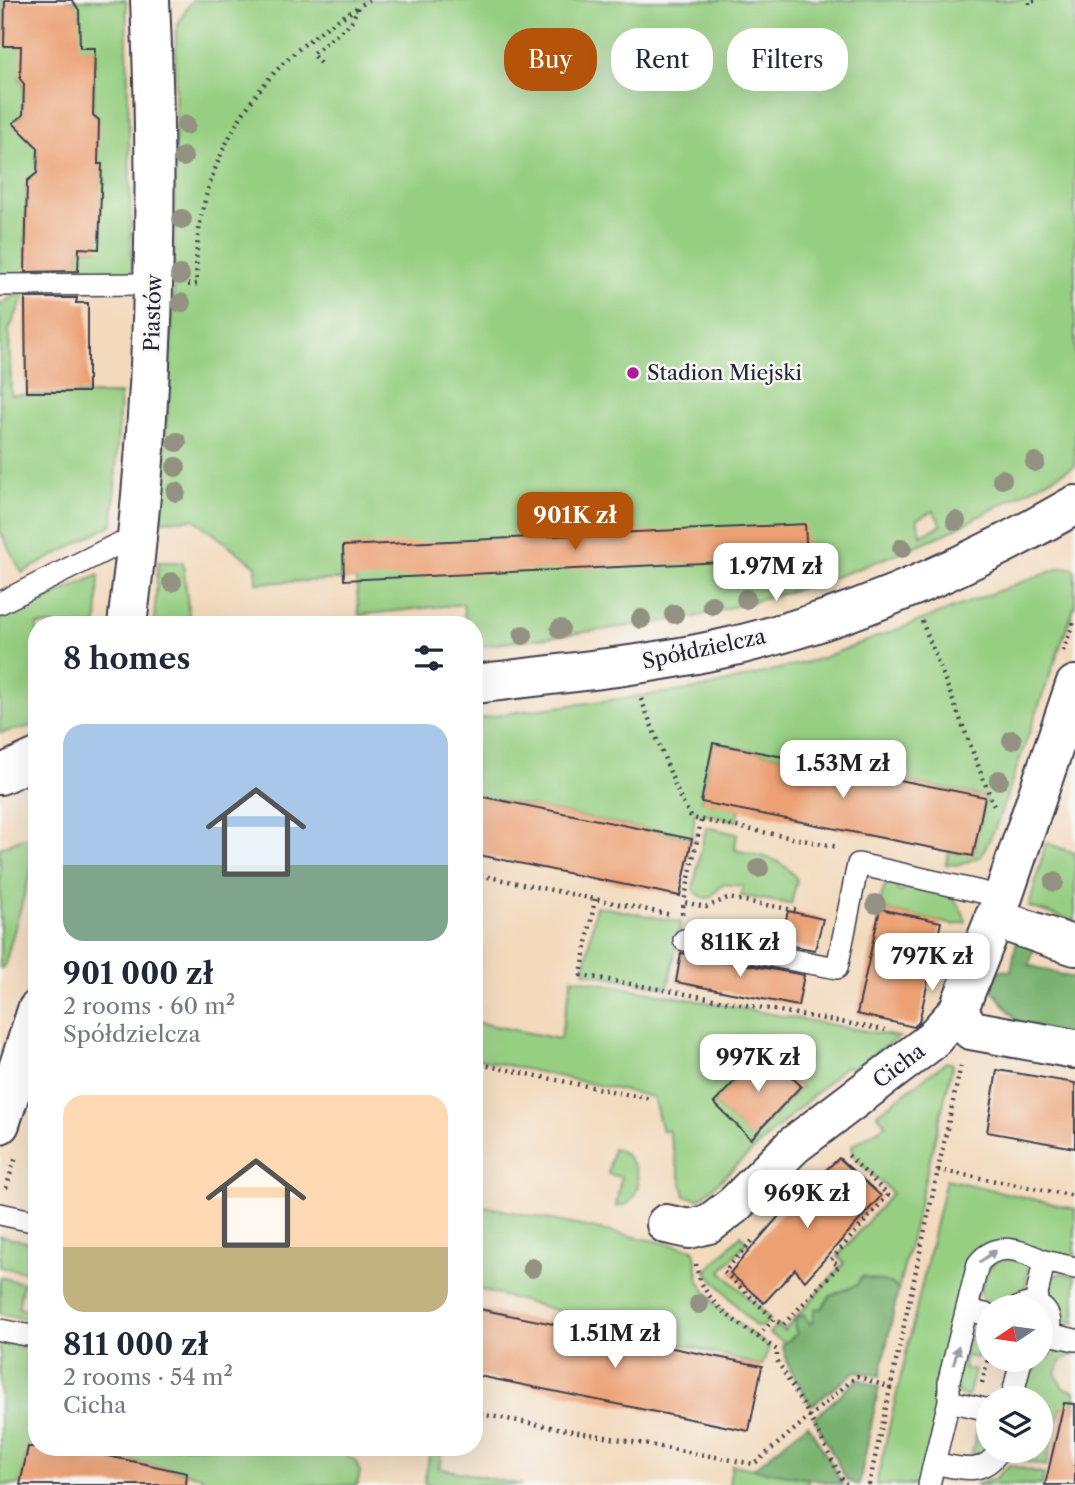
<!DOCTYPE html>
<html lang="en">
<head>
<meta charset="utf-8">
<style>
	:root { --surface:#fff; --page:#f6f6f7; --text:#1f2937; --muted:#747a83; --accent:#b45309 }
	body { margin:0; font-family:"Libre Caslon Text",serif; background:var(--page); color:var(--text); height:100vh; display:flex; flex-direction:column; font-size:26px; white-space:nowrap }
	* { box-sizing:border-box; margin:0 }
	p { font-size:23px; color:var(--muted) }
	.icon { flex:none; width:38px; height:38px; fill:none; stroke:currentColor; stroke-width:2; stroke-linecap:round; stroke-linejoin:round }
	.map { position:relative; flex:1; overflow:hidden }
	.side { position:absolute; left:28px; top:616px; width:455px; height:840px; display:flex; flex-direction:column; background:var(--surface); border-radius:28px; box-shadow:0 7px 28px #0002 }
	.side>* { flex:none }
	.banner { position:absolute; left:504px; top:28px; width:466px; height:63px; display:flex; gap:14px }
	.needle { width:46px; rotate:257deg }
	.buttons { position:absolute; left:976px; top:1295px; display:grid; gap:14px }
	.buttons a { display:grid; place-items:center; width:77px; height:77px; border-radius:50%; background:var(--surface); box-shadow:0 7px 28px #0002; font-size:35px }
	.price { position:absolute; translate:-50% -60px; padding:0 16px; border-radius:14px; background:#fff; color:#222; font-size:23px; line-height:46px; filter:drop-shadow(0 2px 4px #0008) }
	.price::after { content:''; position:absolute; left:50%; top:42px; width:21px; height:16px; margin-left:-10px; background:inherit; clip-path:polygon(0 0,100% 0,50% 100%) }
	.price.current { background:var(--accent); color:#fff }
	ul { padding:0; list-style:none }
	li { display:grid; align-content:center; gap:14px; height:371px; padding:0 35px }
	li span { display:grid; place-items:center; height:217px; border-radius:21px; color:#555 }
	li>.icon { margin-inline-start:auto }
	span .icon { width:126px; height:126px; fill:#fffc; stroke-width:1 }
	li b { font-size:30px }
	h2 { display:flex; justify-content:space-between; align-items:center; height:84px; padding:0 35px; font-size:30px }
	.pill { padding:0 24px; border-radius:28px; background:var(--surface); box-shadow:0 7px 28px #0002; font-size:24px; line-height:63px }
	.pill.current { background:var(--accent); color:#fff }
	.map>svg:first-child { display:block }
</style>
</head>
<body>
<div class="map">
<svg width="1075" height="1485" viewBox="0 0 1075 1485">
	<rect width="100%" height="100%" fill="#f6f6f2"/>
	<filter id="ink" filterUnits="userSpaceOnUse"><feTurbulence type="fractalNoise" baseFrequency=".0143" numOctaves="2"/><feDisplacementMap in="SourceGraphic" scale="14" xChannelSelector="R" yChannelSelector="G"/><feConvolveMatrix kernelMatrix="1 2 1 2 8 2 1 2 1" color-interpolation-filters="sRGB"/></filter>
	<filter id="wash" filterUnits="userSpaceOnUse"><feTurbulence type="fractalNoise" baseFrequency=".00686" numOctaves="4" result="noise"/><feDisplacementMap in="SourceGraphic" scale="28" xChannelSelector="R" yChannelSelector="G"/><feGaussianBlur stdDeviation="1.57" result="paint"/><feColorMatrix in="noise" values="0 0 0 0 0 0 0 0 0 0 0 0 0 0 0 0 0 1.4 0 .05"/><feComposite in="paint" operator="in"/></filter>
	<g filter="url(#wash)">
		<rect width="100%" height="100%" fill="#f3dabd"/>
		<!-- green -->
		<path fill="#97cf82" stroke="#5c785e" stroke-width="2" fill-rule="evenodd" d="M0 0H5L4 45 27 46 20 79 24 85 23 114 17 119V127L37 133V173L27 181 25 257 78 259 79 248 98 249 101 164H91L99 120 93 115 95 49 73 48C73 42 72 34 75 29 80 15 82 14 72 1L65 0H126L132 277 0 274Z
			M192 0H1075V466L945 534 855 570 786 593 690 618 474 647V625H466L463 604 359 615 356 579 257 583 256 566 194 519 161 521 174 283 176 31 180 20ZM933 511 942 525 921 535 917 519Z
			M25 294 9 330 11 395 120 394 113 524 22 573 0 531V305L14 296Z
			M158 562H183L190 625H154Z
			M1071 567 1075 571V605L995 828 981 856 960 865 946 864 949 851 973 855 985 797 713 743 701 801 740 809 737 821 695 812 692 839 474 795V720L509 713 703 688 819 659 1043 574 1061 568Z
			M99 575 97 625H37V725L0 733V619Z
			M706 827 737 834 735 850C760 856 783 857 797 880L791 904 741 896 743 886 723 884 710 898C701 898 698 895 693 888Z
			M22 838H29L34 853V860L4 967 0 968V848Z
			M1046 843 1075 853V921L1029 907Z
			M890 880 899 882 897 891 903 892 905 883C933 890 958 889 966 922L954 925 880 909V901L886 882Z
			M596 906 681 922 668 988 584 972Z
			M572 978 899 1037 855 1067H844L700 1199 685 1196 668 1130 662 1131 653 1097 474 1058V1022L560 1039ZM764 1051 801 1087 751 1138 714 1103Z
			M946 1062 953 1064 898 1291 893 1284 860 1278 857 1285 830 1296 812 1323 785 1343 769 1333 777 1325 784 1331 844 1263 838 1256 892 1193 854 1157 852 1146 886 1124 877 1114Z
			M613 1148C629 1152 641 1173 637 1189 635 1195 631 1200 628 1204L616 1207 621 1177 608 1174Z
			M946 1179 1075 1209V1258L985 1248 919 1485H876Z
			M474 1204 694 1249 699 1281 718 1308 769 1347 762 1366 474 1288Z
			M741 1235 747 1242 721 1271 770 1319 762 1327 755 1326 706 1271Z
			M0 1236 31 1243 26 1272 0 1267Z
			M999 1259 1025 1261 1029 1267 1025 1288 1030 1289 1028 1294 1007 1307H995L996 1303 983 1300 980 1294 987 1269Z
			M1063 1273 1075 1276V1323L1065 1320 1050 1295 1051 1290 1046 1289 1050 1277Z
			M0 1277 23 1283 18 1308 37 1312V1321L0 1314Z
			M974 1321 986 1323 977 1358 966 1356 964 1368 975 1371 968 1397 959 1394 953 1382Z
			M0 1342 37 1350V1441L30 1440 20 1485H0Z
			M1062 1350 1075 1353V1355C1062 1357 1058 1363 1056 1375L1063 1388 1075 1391V1410L1061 1407 1046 1466 1005 1456 1008 1451H1041V1443L1046 1444 1053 1412 1041 1409V1398H1021L1028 1369 1035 1371 1038 1362Z
			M980 1416 989 1418V1451L970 1462Z
			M66 1447H339L350 1458 355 1460 360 1472 357 1485H201L202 1476Z
			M431 1447H443L439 1468 522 1485H434L424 1483Z
			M732 1465 809 1479 807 1485H729Z
			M1009 1465 1044 1474 1042 1485H976L996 1478Z"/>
		<!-- forest -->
		<path fill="#79b270" stroke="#4e6a56" stroke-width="2" d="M1017 939 1036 942 1029 965 1075 979V1039L1023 1028 984 980 987 969 1011 971Z
			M863 1276C873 1281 883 1280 893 1284L898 1291 880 1376 856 1371 811 1406 789 1367 782 1345 797 1334 794 1326 797 1318 804 1315 810 1324 812 1323 815 1308 822 1309 830 1296 857 1285Z
			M858 1379 879 1387 859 1485 847 1481 814 1418Z
			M808 1424 843 1485 753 1469Z"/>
		<g id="blocks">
			<!-- building -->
			<path fill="#eca073" d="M5 0H72L79 10 80 48H95L93 115 99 120 98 164H102L99 249 79 248 78 271 25 272 27 181 37 173 38 148 13 123 23 115 24 84 20 79 21 46H4Z
				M25 298H77L76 303H88V392H26Z
				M805 524 807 558 344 580 343 546Z
				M713 743 985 797 973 856 701 802Z
				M474 795 692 839 680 896 474 854Z
				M880 909 941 922 919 1022 914 1027 857 1014Z
				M788 911 823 919 815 950 780 944Z
				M681 953 804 975 798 1006 676 982Z
				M764 1050 801 1086 751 1139 714 1103Z
				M997 1070 1075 1083V1148L987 1132Z
				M839 1158 881 1196 805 1281 795 1269 764 1303 730 1273 809 1181 812 1183Z
				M474 1308 762 1366 749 1431 474 1375Z
				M1064 1403 1075 1404V1485H1045Z
				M28 1447H66L187 1473 186 1485H20Z"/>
		</g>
	</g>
	<g filter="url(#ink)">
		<use href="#blocks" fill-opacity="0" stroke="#413e4e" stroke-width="2"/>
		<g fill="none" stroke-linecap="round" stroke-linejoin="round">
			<defs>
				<path id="service" d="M0 285 154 284
					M0 603 116 545 136 543
					M684 940 837 968 858 864 1003 897
					M0 1214 37 1222
					M1035 1304 1044 1261 1075 1268
					M1019 1307C1044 1295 1061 1323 1041 1342
					M967 1310 989 1315
					M0 1330 37 1337
					M1049 1334 1075 1340
					M1012 1398 1021 1360
					M949 1401V1380L978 1264C996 1240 1021 1250 1044 1261
					M934 1463 949 1401 989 1410
					M929 1485 934 1463C960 1468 982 1477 999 1451"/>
				<path id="minor" d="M127 625C154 417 160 209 150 0
					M994 918 1075 946
					M958 1011 971 1030 1075 1049
					M0 1124 37 1010
					M666 1224 689 1229 709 1224 734 1205 794 1145 930 1042 958 1011 1003 897 1075 685"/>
				<path id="tertiary" d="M474 684C555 674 637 667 716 650 842 623 964 569 1075 505
					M0 775 37 758"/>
			</defs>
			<!-- service casing -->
			<use href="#service" stroke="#413e4e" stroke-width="24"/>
			<!-- minor casing -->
			<use href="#minor" stroke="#413e4e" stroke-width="42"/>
			<!-- tertiary casing -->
			<use href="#tertiary" stroke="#413e4e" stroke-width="42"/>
			<!-- path -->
			<path stroke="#413e4e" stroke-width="4.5" stroke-dasharray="2 5" stroke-linecap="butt" d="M1029 4V1L1035 0
				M320 63 312 54 351 23 358 7 369 0
				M188 285 197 284C190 195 236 99 305 44 321 30 340 19 358 7
				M922 621 995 809
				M1063 651 1075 619
				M641 699 681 800 692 818 838 847
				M701 821 684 902 706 907 728 898 799 911
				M474 874 672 915
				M595 899 581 975 885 1030
				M682 914 684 902
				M474 1063 650 1099
				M938 1170 1075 1196
				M6 1188 16 1157
				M752 1241 724 1272 774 1319
				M696 1264C701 1305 746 1328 777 1350V1360L810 1417 844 1483 850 1485
				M758 1336 774 1319 783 1325 839 1266 831 1260 888 1195 845 1152
				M982 1383 987 1362 991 1360
				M474 1413 754 1464 857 1376 891 1388
				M869 1485 961 1065"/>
			<!-- service -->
			<use href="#service" stroke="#fff" stroke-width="21"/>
			<!-- minor -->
			<use href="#minor" stroke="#fff" stroke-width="38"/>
			<!-- tertiary -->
			<use href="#tertiary" stroke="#fff" stroke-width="38"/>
		</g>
		<!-- trees -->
		<g fill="#939181">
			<circle cx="186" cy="125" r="10"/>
			<circle cx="183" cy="157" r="10"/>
			<circle cx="182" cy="219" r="10"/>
			<circle cx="180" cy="275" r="10"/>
			<circle cx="181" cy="303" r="10"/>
			<circle cx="177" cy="442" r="10"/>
			<circle cx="1035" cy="462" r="10"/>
			<circle cx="176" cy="467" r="10"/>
			<circle cx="1002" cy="479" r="10"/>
			<circle cx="176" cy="492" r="10"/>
			<circle cx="956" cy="521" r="10"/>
			<circle cx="902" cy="548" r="10"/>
			<circle cx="172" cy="582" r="10"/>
			<circle cx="746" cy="599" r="10"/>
			<circle cx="712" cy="605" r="10"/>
			<circle cx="674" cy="614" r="10"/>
			<circle cx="641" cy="619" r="10"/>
			<circle cx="560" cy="629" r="10"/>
			<circle cx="523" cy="635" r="10"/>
			<circle cx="1012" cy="740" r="10"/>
			<circle cx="887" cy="757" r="10"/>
			<circle cx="999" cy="780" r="10"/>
			<circle cx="759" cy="868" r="10"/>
			<circle cx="1054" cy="882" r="10"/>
			<circle cx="876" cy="904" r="10"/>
			<circle cx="532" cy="1268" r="10"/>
			<circle cx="699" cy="1304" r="10"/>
		</g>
		<!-- one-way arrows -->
		<defs><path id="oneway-solid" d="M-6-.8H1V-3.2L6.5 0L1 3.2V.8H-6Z" transform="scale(1.75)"/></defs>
		<g fill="#9c9ca7">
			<use href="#oneway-solid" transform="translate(988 1256) rotate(-35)"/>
			<use href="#oneway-solid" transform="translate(956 1355) rotate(-76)"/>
		</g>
	</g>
	<!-- markers -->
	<circle fill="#b5179e" stroke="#f6f6f2" stroke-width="2.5" cx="633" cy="373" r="7"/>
	<g text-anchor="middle" stroke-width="5" stroke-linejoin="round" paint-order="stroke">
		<!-- street labels -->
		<g font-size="21" fill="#22223b" stroke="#f6f6f2">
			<text transform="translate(153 313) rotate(-88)" y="7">Piastów</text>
			<text transform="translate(704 649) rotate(-12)" y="7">Spółdzielcza</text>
			<text transform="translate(899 1066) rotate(-37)" y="7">Cicha</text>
		</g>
		<!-- poi labels -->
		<g font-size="21" fill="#22223b" stroke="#f6f6f2" text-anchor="start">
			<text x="647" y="380">Stadion Miejski</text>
		</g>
	</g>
</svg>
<div class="buttons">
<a><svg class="needle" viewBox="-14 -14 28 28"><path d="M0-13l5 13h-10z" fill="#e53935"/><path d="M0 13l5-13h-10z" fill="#747a83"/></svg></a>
<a><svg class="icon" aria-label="layers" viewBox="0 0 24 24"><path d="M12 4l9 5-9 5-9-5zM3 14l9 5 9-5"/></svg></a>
</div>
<b class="price current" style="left:575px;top:552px">901K zł</b>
<b class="price" style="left:776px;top:603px">1.97M zł</b>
<b class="price" style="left:843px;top:800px">1.53M zł</b>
<b class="price" style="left:740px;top:979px">811K zł</b>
<b class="price" style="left:932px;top:993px">797K zł</b>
<b class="price" style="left:758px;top:1094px">997K zł</b>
<b class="price" style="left:807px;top:1230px">969K zł</b>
<b class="price" style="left:615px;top:1370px">1.51M zł</b>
<div class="banner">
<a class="pill current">Buy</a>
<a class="pill">Rent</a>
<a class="pill">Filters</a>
</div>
<section class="side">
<h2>8 homes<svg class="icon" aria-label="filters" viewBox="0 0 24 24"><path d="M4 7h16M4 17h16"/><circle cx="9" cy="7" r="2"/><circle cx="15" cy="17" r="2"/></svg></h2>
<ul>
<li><span style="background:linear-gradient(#a9c7e8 65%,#7fa58c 0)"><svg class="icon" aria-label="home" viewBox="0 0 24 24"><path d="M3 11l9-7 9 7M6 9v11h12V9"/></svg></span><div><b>901 000 zł</b><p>2 rooms · 60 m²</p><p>Spółdzielcza</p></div></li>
<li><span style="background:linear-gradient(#ffd9b3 70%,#c2b280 0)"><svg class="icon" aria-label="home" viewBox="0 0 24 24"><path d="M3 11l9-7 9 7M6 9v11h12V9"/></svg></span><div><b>811 000 zł</b><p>2 rooms · 54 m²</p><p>Cicha</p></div></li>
</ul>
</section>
</div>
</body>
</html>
